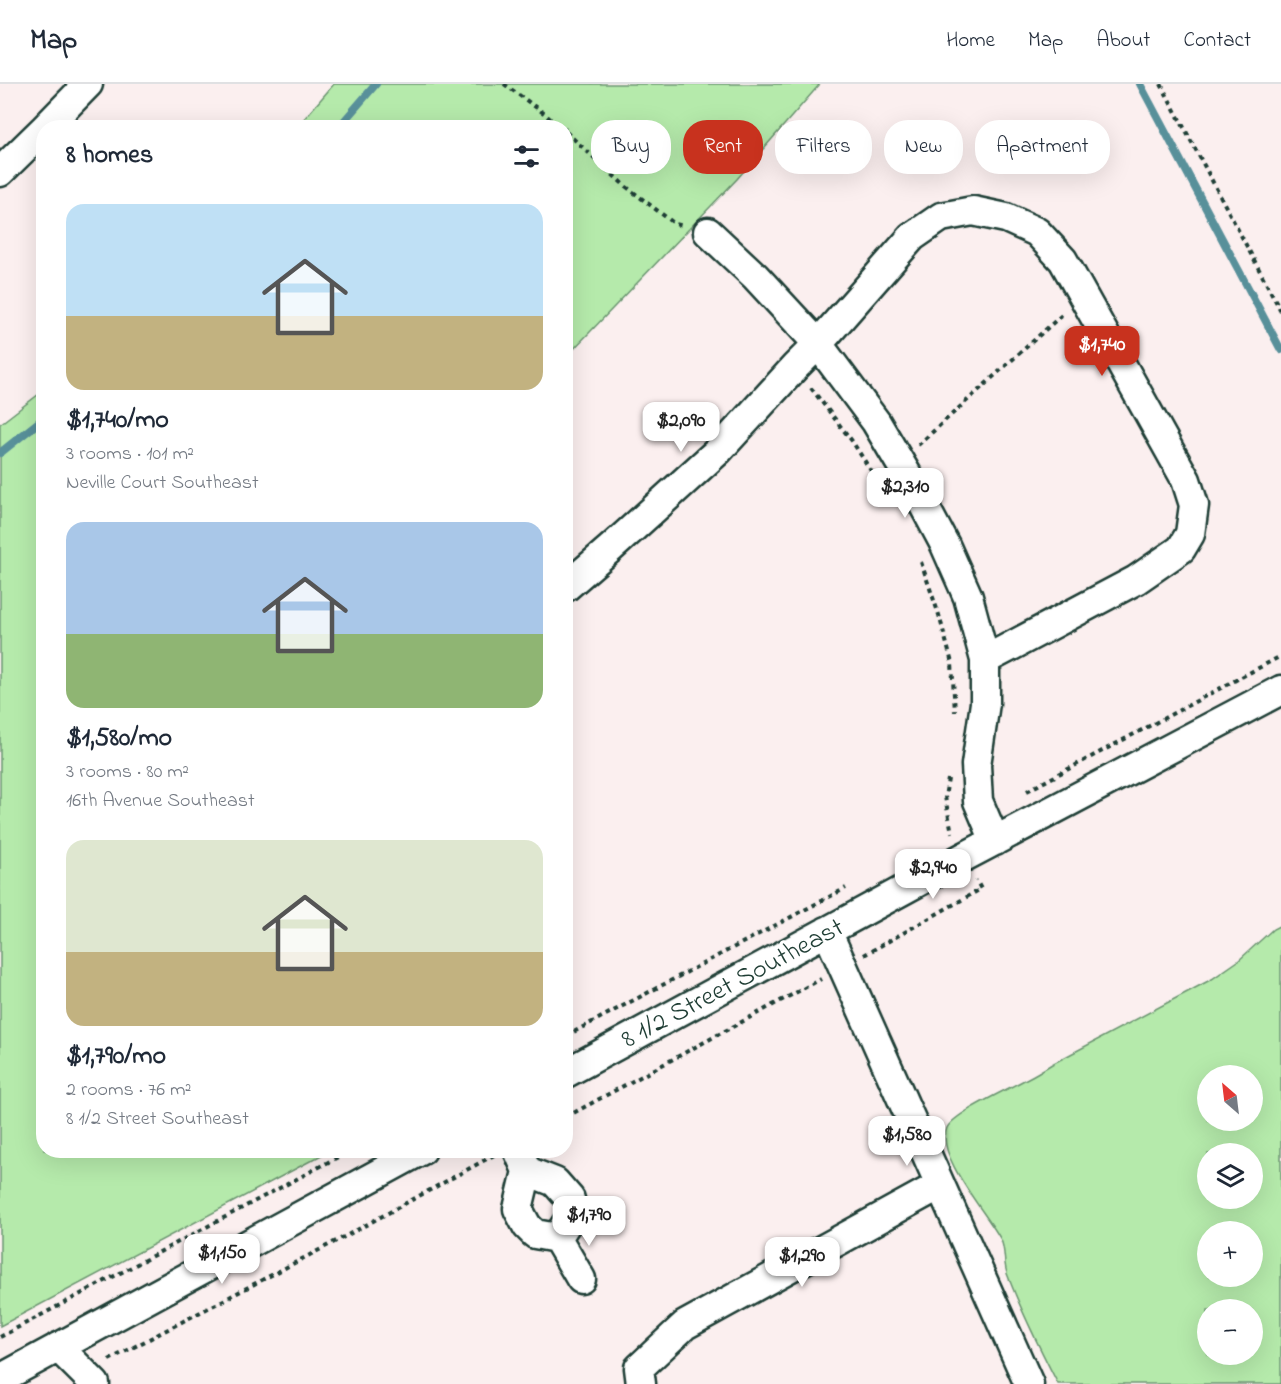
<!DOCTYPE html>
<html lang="en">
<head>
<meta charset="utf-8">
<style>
	:root { --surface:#fff; --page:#f2f2f3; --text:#1f2937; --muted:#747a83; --line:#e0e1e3; --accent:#c8321e }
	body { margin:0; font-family:"Indie Flower",sans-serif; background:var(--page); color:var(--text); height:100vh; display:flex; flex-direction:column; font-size:22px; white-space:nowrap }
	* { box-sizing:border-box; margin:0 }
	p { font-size:20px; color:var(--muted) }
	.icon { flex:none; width:33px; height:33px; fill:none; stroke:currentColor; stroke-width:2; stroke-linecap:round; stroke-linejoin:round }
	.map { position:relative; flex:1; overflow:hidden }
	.panel { position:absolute; left:36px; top:36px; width:537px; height:1038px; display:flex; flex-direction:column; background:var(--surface); border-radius:24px; box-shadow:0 6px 24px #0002 }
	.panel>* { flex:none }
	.banner { position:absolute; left:591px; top:36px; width:570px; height:54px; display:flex; gap:12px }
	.needle { width:39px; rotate:332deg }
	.fabs { position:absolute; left:1197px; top:981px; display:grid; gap:12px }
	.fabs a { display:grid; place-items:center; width:66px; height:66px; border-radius:50%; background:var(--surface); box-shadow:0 6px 24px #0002; font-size:30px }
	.price { position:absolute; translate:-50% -51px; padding:0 14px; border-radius:12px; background:#fff; color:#222; font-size:20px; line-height:39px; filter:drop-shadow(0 2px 3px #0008) }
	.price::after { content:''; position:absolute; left:50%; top:36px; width:18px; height:14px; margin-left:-9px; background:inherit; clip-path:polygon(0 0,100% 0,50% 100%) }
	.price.selected { background:var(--accent); color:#fff }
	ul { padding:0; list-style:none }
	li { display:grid; align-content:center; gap:12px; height:318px; padding:0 30px }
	li span { display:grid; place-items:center; height:186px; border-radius:18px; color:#555 }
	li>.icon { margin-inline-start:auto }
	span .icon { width:108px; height:108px; fill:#fffc; stroke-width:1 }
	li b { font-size:26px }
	h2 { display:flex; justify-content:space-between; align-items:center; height:72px; padding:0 30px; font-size:26px }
	.pill { padding:0 21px; border-radius:24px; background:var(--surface); box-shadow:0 6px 24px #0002; font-size:21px; line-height:54px }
	.pill.selected { background:var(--accent); color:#fff }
	header { display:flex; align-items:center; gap:36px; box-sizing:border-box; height:84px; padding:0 30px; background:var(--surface); border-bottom:2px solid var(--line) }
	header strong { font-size:28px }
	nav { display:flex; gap:33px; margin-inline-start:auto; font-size:21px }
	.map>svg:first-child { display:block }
</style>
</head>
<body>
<header>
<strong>Map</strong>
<nav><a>Home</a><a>Map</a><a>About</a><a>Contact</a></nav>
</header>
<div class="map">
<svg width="1281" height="1300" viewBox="0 0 1281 1300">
	<rect width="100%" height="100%" fill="#fbefef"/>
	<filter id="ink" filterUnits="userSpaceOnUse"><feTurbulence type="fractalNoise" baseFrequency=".0167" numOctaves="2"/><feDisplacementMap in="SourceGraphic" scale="12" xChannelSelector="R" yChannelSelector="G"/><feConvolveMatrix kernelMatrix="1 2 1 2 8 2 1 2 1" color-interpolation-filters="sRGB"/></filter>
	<g filter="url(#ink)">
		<!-- green -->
		<path fill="#b5eaab" stroke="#6a9470" stroke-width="1.5" fill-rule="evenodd" d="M334 0H820L737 95 566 273V44L297 43Z
			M43 307 44 1066 329 1067 0 1242V340Z
			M1281 841V1300H1058C1040 1265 1022 1229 1008 1192 1003 1181 1006 1167 1001 1156 989 1132 934 1071 947 1044 954 1029 1011 1004 1028 994 1036 990 1044 985 1052 980L1212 895 1238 877 1273 845ZM1208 992H1252V1036H1208ZM1208 1070H1252V1114H1208ZM1208 1148H1252V1192H1208ZM1208 1226H1252V1270H1208Z"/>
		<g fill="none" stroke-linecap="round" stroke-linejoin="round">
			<!-- stream -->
			<path stroke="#58909a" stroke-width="8" d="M1140 0 1281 266
				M338 44 376 0
				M0 369 44 334"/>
			<defs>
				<path id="minor" d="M45 44 88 0
					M0 88 44 45
					M708 148 755 192 818 260 876 338 912 399 945 461 968 513 985 576V619L976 681 978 717 995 757
					M566 503 611 464 718 367 795 283 818 260 912 153 941 133 973 127 1006 134 1037 148 1063 176 1186 396 1194 421 1190 450 1181 465 1136 496 985 576
					M827 847 1029 1300
					M566 989 964 773 1281 606
					M518 1066 527 1087 518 1125 527 1142 535 1150 557 1154 581 1195
					M527 1087 555 1098 570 1115 572 1131 557 1154
					M58 1263 95 1300
					M0 1295 422 1066
					M641 1300 639 1284 685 1241 940 1101"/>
			</defs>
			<!-- minor casing -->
			<use href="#minor" stroke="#1f3d34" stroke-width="33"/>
			<!-- path -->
			<path stroke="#1f3d34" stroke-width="4" stroke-dasharray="4.5 4.5" stroke-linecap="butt" d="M504 0 545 30 560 44
				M1161 0 1281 227
				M566 48 624 101 675 140 684 142
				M811 304 852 357 873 390
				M918 361 1064 229
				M921 478 939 531 952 579 955 628
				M948 695 945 713 952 749
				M1027 707 1281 572
				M864 871 981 805 976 796
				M566 952 846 804
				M566 1033 821 895
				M0 1253 351 1066
				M109 1276 344 1153 494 1071"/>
			<!-- minor -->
			<use href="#minor" stroke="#fff" stroke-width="28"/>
		</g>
	</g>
	<g text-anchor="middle" stroke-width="6" stroke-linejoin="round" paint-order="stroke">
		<!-- street labels -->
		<g font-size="27" fill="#1f3d34" stroke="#fff">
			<text transform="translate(732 898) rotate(-28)" y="9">8 1/2 Street Southeast</text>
		</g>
	</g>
</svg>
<div class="fabs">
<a><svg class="needle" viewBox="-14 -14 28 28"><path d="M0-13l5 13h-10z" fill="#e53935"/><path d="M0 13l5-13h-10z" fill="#747a83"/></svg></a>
<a><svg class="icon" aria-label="layers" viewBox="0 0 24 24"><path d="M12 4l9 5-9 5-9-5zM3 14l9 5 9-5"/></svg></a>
<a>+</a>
<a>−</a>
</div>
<b class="price selected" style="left:1102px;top:293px">$1,740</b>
<b class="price" style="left:681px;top:369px">$2,090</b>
<b class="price" style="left:905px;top:435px">$2,310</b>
<b class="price" style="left:933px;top:816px">$2,940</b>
<b class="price" style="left:907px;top:1083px">$1,580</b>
<b class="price" style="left:589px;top:1163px">$1,790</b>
<b class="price" style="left:222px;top:1201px">$1,150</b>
<b class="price" style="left:802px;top:1204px">$1,290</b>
<div class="banner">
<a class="pill">Buy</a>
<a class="pill selected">Rent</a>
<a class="pill">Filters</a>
<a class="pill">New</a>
<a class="pill">Apartment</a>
</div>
<section class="panel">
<h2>8 homes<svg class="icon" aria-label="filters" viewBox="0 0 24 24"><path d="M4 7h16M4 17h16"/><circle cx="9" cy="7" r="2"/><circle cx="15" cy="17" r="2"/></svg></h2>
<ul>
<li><span style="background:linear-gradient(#bfe0f5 60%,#c2b280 0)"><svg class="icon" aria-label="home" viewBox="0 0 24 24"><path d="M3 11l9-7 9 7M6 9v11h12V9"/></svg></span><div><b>$1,740/mo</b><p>3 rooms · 101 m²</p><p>Neville Court Southeast</p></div></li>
<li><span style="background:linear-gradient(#a9c7e8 60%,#8fb573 0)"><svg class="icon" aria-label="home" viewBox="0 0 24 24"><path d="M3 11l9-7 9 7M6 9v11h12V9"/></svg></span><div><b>$1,580/mo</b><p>3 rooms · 80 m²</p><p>16th Avenue Southeast</p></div></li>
<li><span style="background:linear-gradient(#dfe7d0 60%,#c2b280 0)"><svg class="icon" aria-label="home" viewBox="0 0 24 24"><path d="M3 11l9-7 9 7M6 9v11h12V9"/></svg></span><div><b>$1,790/mo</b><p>2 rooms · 76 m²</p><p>8 1/2 Street Southeast</p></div></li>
</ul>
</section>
</div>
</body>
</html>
